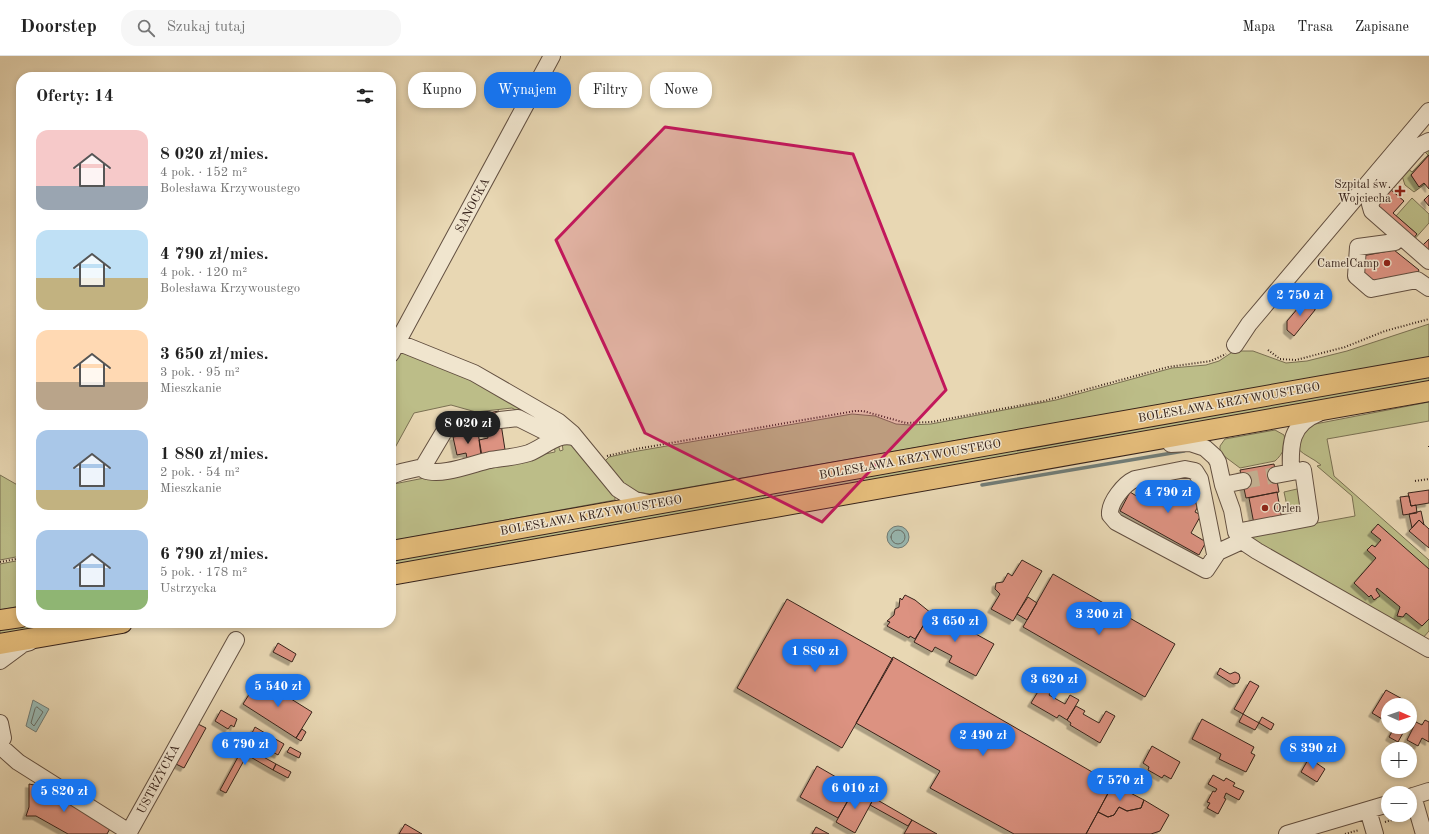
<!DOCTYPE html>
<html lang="pl">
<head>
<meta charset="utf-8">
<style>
	:root { --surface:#fff; --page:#f6f6f6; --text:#222; --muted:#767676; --line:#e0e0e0; --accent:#1a73e8 }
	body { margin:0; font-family:"Old Standard TT",serif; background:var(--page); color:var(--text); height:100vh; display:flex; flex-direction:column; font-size:15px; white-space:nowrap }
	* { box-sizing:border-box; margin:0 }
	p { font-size:13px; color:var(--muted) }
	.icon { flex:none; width:22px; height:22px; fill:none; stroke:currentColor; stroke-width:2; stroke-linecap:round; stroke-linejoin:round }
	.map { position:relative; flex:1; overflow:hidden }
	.sheet { position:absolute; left:16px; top:16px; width:380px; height:556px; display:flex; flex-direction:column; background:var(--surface); border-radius:16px; box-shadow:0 2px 6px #0003 }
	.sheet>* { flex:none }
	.guide { position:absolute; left:408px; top:16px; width:380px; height:36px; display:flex; gap:8px }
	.needle { width:26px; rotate:92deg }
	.buttons { position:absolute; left:1381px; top:642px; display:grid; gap:8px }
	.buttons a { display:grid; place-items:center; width:36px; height:36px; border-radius:50%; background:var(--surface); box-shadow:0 2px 6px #0003; font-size:20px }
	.price { position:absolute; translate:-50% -34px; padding:0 9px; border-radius:14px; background:var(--accent); color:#fff; font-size:13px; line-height:26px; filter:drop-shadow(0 1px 2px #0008) }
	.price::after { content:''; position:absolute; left:50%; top:24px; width:12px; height:9px; margin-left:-6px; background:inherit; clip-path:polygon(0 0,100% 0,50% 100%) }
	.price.on { background:#222; color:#fff }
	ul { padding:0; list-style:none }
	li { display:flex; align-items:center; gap:12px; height:100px; padding:0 20px }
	li span { display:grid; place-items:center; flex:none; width:112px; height:80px; border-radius:12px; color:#555 }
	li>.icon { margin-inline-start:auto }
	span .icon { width:48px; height:48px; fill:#fffc; stroke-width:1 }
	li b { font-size:17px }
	h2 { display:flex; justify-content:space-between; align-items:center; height:48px; padding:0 20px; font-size:17px }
	.pill { padding:0 14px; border-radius:16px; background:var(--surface); box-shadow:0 2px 6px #0003; font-size:14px; line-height:36px }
	.pill.on { background:var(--accent); color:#fff }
	header { display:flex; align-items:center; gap:24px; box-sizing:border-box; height:56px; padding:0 20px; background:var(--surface); border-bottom:1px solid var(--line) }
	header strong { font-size:19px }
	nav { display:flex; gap:22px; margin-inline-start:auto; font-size:14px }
	.search { width:280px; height:36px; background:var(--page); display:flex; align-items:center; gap:10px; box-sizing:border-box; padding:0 14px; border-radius:16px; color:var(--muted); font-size:15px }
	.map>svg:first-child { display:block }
</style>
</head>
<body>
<header>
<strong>Doorstep</strong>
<div class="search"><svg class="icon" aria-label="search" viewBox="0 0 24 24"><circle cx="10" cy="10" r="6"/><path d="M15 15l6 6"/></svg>Szukaj tutaj</div>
<nav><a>Mapa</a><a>Trasa</a><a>Zapisane</a></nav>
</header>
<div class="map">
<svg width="1429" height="778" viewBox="0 0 1429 778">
	<defs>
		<filter id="shadow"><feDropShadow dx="-3.5" dy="3.5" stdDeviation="0" flood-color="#0004"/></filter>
	</defs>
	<rect width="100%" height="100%" fill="#e8d7b3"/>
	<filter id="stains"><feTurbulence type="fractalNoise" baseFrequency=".005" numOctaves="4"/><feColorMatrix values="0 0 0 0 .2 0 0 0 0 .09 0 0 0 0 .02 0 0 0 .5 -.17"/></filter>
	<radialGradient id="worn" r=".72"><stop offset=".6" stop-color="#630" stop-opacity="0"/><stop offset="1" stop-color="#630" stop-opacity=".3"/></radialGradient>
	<!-- green -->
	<path fill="#bcbd88" stroke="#7a7052" d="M1429 90V99L1411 119 1419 130 1424 127 1425 128 1414 136 1405 129 1402 120 1406 111 1412 116 1428 99 1422 93Z
		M1412 142 1429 158V167L1412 186 1411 185 1417 178 1396 160Z
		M1429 268V302L650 438 631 435 604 406 609 401 632 396 852 358 875 360 896 368 910 369 931 368 1056 344 1172 312 1206 309 1219 305 1234 295H1253L1286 307 1307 305 1347 295Z
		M402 296 439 307 556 369 555 375 512 352 476 356 451 349 414 357 391 399V306Z
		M1429 318V328L391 512V502Z
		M1429 346V365L1327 383 1334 420 1429 504V575L1422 583 1252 484 1253 480 1257 478 1355 460 1352 440 1317 410 1321 409C1313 402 1305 400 1298 393V382L1310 369Z
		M1275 374 1284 379C1287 389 1283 398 1275 405L1240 412 1220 397V390L1225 383Z
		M562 387H571L610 434 615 441V444L391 485V430L394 428 555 396 554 388H558L560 395 563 394Z
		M0 419 21 431V500L0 504Z
		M1297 433 1299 434 1300 449 1289 452 1287 450 1284 436Z
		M21 504V550L0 554V508Z
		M21 567H83L0 582V570Z"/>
	<!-- water -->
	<path fill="#98b8b2" stroke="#717c76" d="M887 481a11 11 0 1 1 22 0a11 11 0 1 1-22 0Z
		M33 644 49 653 36 676 26 670Z"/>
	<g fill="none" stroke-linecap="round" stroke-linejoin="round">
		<!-- shore -->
		<path stroke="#686e66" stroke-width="1" d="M891 481a7 7 0 1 1 14 0a7 7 0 1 1-14 0Z
			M37 651 43 656 34 670 31 667 35 653Z"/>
		<!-- stream -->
		<path stroke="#717c76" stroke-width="3.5" d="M982 429 1184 395"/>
	</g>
	<!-- building -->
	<path fill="#dc9281" stroke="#37231b" filter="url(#shadow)" d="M1429 99V133L1424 127 1419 131 1411 119Z
		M1390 133 1404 145 1393 157 1417 178 1411 185 1374 153Z
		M1429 139V150L1424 144Z
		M1429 183V196L1422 190Z
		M1394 194 1419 214 1418 216 1366 226 1362 200Z
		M1307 244 1315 250V254L1294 280 1287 274V265L1304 245Z
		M499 355 506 400 481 399 479 384 488 382 483 358Z
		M478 377 482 400 467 402 466 397 457 399 453 381Z
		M1274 408 1279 436 1246 442 1240 414Z
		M1192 426 1197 452 1195 456 1201 459 1191 477 1206 486 1199 499 1120 455 1130 436 1138 441 1142 433 1153 439 1156 433Z
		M1429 434V447L1411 450 1408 437Z
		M1277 436 1282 463 1254 468 1249 442Z
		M1409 440 1411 450 1416 449 1417 457 1403 459 1400 441Z
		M1421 455 1424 469 1419 464 1412 472 1409 458Z
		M1419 464 1429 473V492L1409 475Z
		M1378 468 1429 513V563L1422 570 1406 557 1403 561 1397 560 1400 551 1377 532 1376 534 1380 540 1374 544 1371 539 1369 541 1354 527 1376 502 1367 494 1372 489 1375 491 1381 484 1371 476Z
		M1022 504 1042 515 1013 565 991 553 1000 538 995 533 996 527 1003 526 1008 517 1012 520Z
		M1053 518 1175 588 1145 641 1023 571Z
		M905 539 915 544 931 557 915 583 910 580 909 582 887 570 890 566 887 565 894 559 895 553 899 551 900 542 902 544Z
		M1028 541 1037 547 1027 564 1017 558Z
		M787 543 893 603 842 692 737 632Z
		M932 554 994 588 976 620 949 606 952 600 935 591 932 596 914 586Z
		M278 587 296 598 292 606 273 596Z
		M893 601 1113 728 1086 778H1014L930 732 940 715 856 667Z
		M1220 612 1230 618 1235 616 1239 618 1240 622 1238 627 1233 628 1217 618Z
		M1047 621 1056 626 1049 639 1065 648 1070 639 1079 644 1067 664 1059 659 1057 662 1031 647Z
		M259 623 312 656 296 682 243 648Z
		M1250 625 1259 630 1243 658 1234 653Z
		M1386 634 1406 645 1404 649H1388L1382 663 1372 657Z
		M1076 650 1085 655 1083 658 1099 667 1106 655 1115 660 1100 687 1070 669 1071 667 1067 664Z
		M221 654 237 663 234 671 231 669 228 673 215 665Z
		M1243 658 1259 667 1255 674 1239 666Z
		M1262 661 1274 668 1271 674 1259 667Z
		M1202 663 1254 691 1251 697 1255 699 1246 716 1219 703 1221 698 1192 683Z
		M1425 664 1429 666V686L1422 682 1418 690 1407 684 1416 666 1422 669Z
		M196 667 206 672 184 712 174 707Z
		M255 671 265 677 259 688 249 683Z
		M1394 672 1403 677 1398 686 1389 681Z
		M302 673 306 676 301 685 296 682Z
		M265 677 284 688 278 699 259 688Z
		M244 690 276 708 273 714 247 699 226 737 220 734Z
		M1152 690 1180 706 1171 723 1164 719 1162 722 1148 714 1149 711 1143 707Z
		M290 691 301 697 299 702 287 696Z
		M1309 702 1325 713 1317 726 1301 716Z
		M276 708 291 716 288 722 273 714Z
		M817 710 855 732 838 762 800 741Z
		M1213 719 1224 725 1226 722 1235 727 1233 730 1244 735 1239 744 1226 737 1224 742 1226 743 1218 758 1207 752 1210 747 1207 746 1213 735 1215 736 1217 733 1208 728Z
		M29 728 45 731 112 769 107 778H68L36 760H26L29 751Z
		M1113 728 1144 744 1141 752 1127 755 1119 751 1114 759 1108 761 1098 756Z
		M855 732 874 742 855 777 836 766Z
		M874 742 912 764 908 770 870 749Z
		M1144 744 1169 759 1160 775 1151 778H1086L1098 756 1108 761 1114 759 1119 751 1127 755 1141 752Z
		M912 764 937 778H904Z
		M405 768 422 778H399Z
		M816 771 829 778H812Z"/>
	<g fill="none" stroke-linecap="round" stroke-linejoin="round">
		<!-- minor-tunnel -->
		<path stroke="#c5b395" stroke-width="16" stroke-dasharray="16 8" stroke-linecap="butt" d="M1243 425 1276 419"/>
		<defs>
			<path id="minor" d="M1429 85 1419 90 1375 140 1370 148 1372 155 1429 205
				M1395 186 1358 191 1356 220 1371 233 1417 224 1429 232
				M397 286 474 317 559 366 572 377 618 433 635 444 653 448
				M1235 289 1249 268 1429 55
				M391 298 552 0
				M500 364 518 362 556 381
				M1171 388 1190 387 1205 392 1215 401 1218 406 1223 429 1232 454 1236 476 1310 462 1303 414 1276 419
				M423 411 424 414C441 421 472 408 490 404 502 402 516 401 529 397 545 391 558 375 576 382
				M1291 416C1290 389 1290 368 1319 357
				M391 420 401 416 423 411 445 374 451 372 485 366
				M1223 429 1243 425
				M1236 476 1242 485 1257 495 1429 593
				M1215 498 1200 423 1195 415 1185 413 1135 423C1124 428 1109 446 1110 459L1116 466 1206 514 1218 496 1242 485
				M0 605 23 588 30 586
				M0 667 3 682 0 688
				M0 690 18 706 129 776
				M1413 740 1424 778
				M1410 741 1429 735
				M1368 754 1375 778
				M128 778 236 584
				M1287 778 1388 748"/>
			<path id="major" d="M391 495 1429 311
				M391 519 1429 335
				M0 564 21 561
				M0 588 122 567"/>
		</defs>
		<!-- minor casing -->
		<use href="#minor" stroke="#635041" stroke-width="18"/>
		<!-- major casing -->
		<use href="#major" stroke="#37231b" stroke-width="22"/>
		<!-- path -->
		<path stroke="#37231b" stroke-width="2" stroke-dasharray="1 2" stroke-linecap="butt" d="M1268 294 1280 303 1296 304 1345 291 1385 275 1429 263
			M1429 390V392
			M607 400 636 393 855 355H863L906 367 931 366 1044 345 1168 311 1211 305 1226 298
			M1415 425 1429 423
			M0 506 21 502
			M1385 766 1405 760
			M1345 778 1359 774"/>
		<!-- minor -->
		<use href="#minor" stroke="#f0e5ce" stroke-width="16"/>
		<!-- major -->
		<use href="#major" stroke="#e4bc7a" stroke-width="20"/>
	</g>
	<!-- marked area -->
	<path fill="#c2185b" fill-opacity="0.2" stroke="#c2185b" stroke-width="3" stroke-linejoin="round" d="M665 71 853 98 946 334 822 466 645 377 556 184Z"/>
	<!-- markers -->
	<g fill="#8f2418" stroke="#f0e5ce" stroke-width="1.5">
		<path d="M1398 129h4v4h4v4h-4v4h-4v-4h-4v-4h4z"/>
		<circle cx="1387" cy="207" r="4"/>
		<circle cx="1265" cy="452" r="4"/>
	</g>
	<g text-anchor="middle" stroke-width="3" stroke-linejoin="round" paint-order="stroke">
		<!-- poi labels -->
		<g font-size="12" fill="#37231b" stroke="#f0e5ce" text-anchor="end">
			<text x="1391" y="132">Szpital św.<tspan x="1391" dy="14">Wojciecha</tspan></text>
			<text x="1379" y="211">CamelCamp</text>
			<text x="1273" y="456" text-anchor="start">Orlen</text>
		</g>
		<!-- street labels -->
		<g font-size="12" fill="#37231b" stroke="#f0e5ce">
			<text transform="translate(472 149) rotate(-62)" y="4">SANOCKA</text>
			<text transform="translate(1229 346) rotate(-10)" y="4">BOLESŁAWA KRZYWOUSTEGO</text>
			<text transform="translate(910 403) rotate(-10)" y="4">BOLESŁAWA KRZYWOUSTEGO</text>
			<text transform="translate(591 459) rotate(-10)" y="4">BOLESŁAWA KRZYWOUSTEGO</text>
			<text transform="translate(158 723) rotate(-62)" y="4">USTRZYCKA</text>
		</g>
	</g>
	<rect width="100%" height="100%" filter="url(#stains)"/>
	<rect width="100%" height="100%" fill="url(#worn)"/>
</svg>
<div class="buttons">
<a><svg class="needle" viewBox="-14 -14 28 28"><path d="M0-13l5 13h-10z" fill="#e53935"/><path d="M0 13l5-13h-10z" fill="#767676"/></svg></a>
<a>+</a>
<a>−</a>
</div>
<b class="price" style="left:1300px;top:261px">2 750 zł</b>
<b class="price on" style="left:468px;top:389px">8 020 zł</b>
<b class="price" style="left:1168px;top:458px">4 790 zł</b>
<b class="price" style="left:1099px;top:580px">3 200 zł</b>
<b class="price" style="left:955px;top:587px">3 650 zł</b>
<b class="price" style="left:815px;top:617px">1 880 zł</b>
<b class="price" style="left:1054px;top:645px">3 620 zł</b>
<b class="price" style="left:278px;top:652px">5 540 zł</b>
<b class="price" style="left:983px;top:701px">2 490 zł</b>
<b class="price" style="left:245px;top:710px">6 790 zł</b>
<b class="price" style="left:1313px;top:714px">8 390 zł</b>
<b class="price" style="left:1120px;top:746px">7 570 zł</b>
<b class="price" style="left:855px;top:754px">6 010 zł</b>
<b class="price" style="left:64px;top:757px">5 820 zł</b>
<div class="guide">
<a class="pill">Kupno</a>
<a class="pill on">Wynajem</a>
<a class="pill">Filtry</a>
<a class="pill">Nowe</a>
</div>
<section class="sheet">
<h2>Oferty: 14<svg class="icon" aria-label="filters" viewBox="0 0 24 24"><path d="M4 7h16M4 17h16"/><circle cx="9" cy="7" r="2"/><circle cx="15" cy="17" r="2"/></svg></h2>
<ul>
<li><span style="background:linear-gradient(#f6c9c9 70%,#9aa5b1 0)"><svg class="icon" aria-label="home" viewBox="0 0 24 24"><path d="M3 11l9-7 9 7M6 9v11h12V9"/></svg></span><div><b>8 020 zł/mies.</b><p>4 pok. · 152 m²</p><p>Bolesława Krzywoustego</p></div></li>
<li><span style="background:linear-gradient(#bfe0f5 60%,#c2b280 0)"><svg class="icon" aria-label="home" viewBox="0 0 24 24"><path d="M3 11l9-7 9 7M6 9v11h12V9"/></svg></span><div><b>4 790 zł/mies.</b><p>4 pok. · 120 m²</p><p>Bolesława Krzywoustego</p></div></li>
<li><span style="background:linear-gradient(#ffd9b3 65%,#b9a48a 0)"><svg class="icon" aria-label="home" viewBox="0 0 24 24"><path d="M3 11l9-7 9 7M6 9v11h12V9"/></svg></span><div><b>3 650 zł/mies.</b><p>3 pok. · 95 m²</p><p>Mieszkanie</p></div></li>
<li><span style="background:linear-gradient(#a9c7e8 75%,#c2b280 0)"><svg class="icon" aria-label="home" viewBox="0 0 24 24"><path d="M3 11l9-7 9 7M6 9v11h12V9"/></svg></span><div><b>1 880 zł/mies.</b><p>2 pok. · 54 m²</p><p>Mieszkanie</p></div></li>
<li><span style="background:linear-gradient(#a9c7e8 75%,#8fb573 0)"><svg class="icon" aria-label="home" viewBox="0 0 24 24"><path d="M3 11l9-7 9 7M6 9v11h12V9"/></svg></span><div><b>6 790 zł/mies.</b><p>5 pok. · 178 m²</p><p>Ustrzycka</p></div></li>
</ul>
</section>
</div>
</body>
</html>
